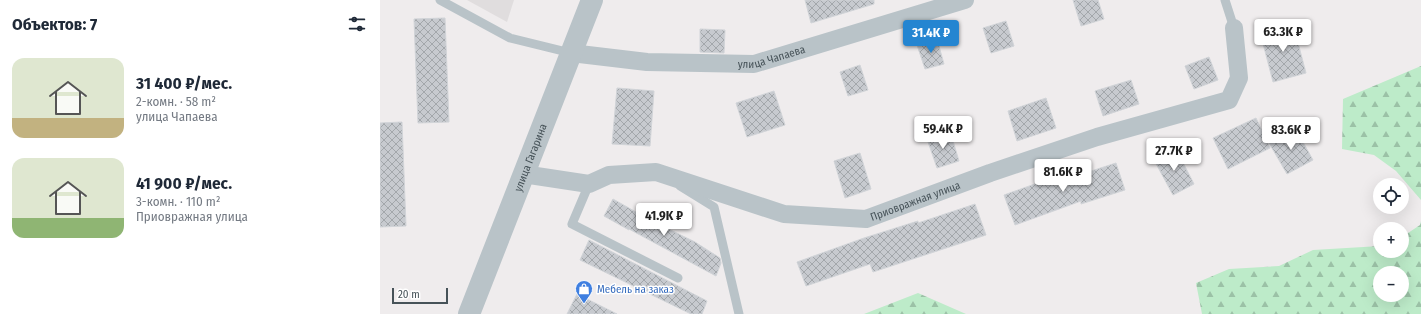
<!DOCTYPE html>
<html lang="ru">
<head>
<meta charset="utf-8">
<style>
	:root { --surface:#fff; --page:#f2f2f3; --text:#1f2937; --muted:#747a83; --accent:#2485d1 }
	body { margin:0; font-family:"Fira Sans Condensed",sans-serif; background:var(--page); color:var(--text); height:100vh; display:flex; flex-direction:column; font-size:15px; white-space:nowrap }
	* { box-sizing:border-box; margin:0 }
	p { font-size:13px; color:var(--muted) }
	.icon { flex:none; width:22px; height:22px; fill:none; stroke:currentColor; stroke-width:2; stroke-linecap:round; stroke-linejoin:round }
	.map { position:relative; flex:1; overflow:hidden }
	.details { display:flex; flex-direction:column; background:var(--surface); width:380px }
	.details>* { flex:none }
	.fabs { position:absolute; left:993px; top:178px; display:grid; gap:8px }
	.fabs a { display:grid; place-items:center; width:36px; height:36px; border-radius:50%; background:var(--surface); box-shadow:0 4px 16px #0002; font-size:20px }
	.scale { position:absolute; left:12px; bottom:10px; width:56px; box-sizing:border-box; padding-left:4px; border:2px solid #465258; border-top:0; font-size:11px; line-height:14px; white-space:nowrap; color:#465258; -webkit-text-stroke:3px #fff; paint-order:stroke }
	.price { position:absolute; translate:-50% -34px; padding:0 9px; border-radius:4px; background:#fff; color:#222; font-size:13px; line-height:26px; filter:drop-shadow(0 1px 2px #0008) }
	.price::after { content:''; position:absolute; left:50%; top:24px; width:12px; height:9px; margin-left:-6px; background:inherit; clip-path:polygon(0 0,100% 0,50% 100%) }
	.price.selected { background:var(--accent); color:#fff }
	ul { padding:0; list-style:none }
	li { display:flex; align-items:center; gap:12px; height:100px; padding:0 12px }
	li span { display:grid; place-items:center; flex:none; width:112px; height:80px; border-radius:12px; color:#555 }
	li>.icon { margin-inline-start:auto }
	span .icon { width:48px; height:48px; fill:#fffc; stroke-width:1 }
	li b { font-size:17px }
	h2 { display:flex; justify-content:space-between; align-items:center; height:48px; padding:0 12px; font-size:17px }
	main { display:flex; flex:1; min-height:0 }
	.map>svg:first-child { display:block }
</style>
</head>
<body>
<main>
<section class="details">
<h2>Объектов: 7<svg class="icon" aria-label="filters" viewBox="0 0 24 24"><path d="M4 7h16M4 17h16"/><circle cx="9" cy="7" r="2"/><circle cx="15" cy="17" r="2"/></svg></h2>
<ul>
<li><span style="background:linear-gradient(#dfe7d0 75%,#c2b280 0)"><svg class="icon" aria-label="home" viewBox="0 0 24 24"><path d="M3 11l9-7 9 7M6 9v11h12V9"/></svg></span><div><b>31 400 ₽/мес.</b><p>2-комн. · 58 m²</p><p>улица Чапаева</p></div></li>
<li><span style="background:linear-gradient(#dfe7d0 75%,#8fb573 0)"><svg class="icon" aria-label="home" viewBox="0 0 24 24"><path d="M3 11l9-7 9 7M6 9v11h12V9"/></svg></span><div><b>41 900 ₽/мес.</b><p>3-комн. · 110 m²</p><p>Приовражная улица</p></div></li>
</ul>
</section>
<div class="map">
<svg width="1041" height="314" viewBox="0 0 1041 314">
	<defs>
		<pattern id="forest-firs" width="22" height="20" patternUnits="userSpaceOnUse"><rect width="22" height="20" fill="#bdebc9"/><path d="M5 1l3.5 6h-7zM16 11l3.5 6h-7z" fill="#9bc1a6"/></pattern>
		<pattern id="building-cross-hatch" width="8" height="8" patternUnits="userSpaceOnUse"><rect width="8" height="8" fill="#c7cacf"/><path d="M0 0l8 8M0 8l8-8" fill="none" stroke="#a3a7ab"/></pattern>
	</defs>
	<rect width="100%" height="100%" fill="#efeced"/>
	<!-- education -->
	<path fill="#e0ddde" d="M87 0H134L127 22Z"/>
	<!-- forest -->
	<path fill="url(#forest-firs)" fill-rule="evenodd" d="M1041 66V200L1016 171 994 155 962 149 963 99Z
		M1041 221V314H822L816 283 849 269 899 266 933 250 1000 246V251H1022V237L1040 225ZM1000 273H1022V295H1000Z
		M538 293 586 314H484Z"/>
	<!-- building -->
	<path fill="url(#building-cross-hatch)" stroke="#d1d4d8" d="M425 0H494V4L431 23Z
		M693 0H718L724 19 701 26Z
		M65 18 69 122 38 123 34 19Z
		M626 21 634 46 611 53 603 28Z
		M913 24 926 73 893 82 880 32Z
		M320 29 345 30 344 53 320 52Z
		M557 39 564 64 545 69 537 45Z
		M829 57 838 80 814 89 805 66Z
		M480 65 488 90 468 96 460 72Z
		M751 80 759 104 723 116 715 91Z
		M237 88 274 91 270 146 232 144Z
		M394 91 405 125 367 137 356 103Z
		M666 98 676 128 637 141 628 111Z
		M876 118 890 148 848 169 833 138Z
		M22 122 26 226 0 227V123Z
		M915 128 933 160 907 174 889 143Z
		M570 131 579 161 557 168 547 139Z
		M796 149 814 184 793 195 774 160Z
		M480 153 491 189 465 198 454 161Z
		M736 163 745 190 701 204V201L635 225 624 195 666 180 668 185Z
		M233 199 270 220 315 242 340 258 341 263 336 276 249 229V230L224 216Z
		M595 204 606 235 493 272 490 264 426 286 417 262 484 238 538 221V223Z
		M209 240 327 301 322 314H311L200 260Z
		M197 294 237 314H187Z"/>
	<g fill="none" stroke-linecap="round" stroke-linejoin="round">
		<!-- service -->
		<path stroke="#b9c3c8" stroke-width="9" d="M60 0 130 38 191 53
			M845 0 854 28
			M209 184 192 224 298 278
			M300 186 334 207 359 314"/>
		<!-- minor -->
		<g stroke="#b9c3c8" stroke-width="18">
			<path id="s1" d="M191 53 267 62 374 64 585 0"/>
			<path id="s2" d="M143 174 209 184 229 175 276 172 404 214 486 219 610 173 717 137 849 100 859 78 854 28"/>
		</g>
		<!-- tertiary -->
		<path stroke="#b9c3c8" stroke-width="22" id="s3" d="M89 314 212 0"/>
	</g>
	<!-- icons -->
	<defs>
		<symbol id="shop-pin" viewBox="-11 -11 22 30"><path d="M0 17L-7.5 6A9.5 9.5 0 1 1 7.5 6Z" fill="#3f7fe0" stroke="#fff"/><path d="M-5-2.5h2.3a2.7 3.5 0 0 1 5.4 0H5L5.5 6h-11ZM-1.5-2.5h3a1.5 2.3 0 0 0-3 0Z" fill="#fff"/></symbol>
	</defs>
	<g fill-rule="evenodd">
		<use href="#shop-pin" x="194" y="279" width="20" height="27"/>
	</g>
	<g text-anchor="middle" stroke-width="3" stroke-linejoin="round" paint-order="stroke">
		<!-- street labels -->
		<g font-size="11" fill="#465258" stroke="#fff">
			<text dy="4" stroke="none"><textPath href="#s1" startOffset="202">улица Чапаева</textPath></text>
			<text dy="4" stroke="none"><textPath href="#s3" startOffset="168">улица Гагарина</textPath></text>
			<text dy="4" stroke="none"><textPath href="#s2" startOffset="405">Приовражная улица</textPath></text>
		</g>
		<!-- shop labels -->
		<g font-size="11" fill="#366cbe" stroke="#fff" text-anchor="start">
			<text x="217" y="293">Мебель на заказ</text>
		</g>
	</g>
</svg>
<div class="fabs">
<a><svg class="icon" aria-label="locate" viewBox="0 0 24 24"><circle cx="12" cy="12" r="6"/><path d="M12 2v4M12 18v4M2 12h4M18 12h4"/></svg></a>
<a>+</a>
<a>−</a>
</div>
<div class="scale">20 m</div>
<b class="price" style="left:903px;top:53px">63.3K ₽</b>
<b class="price selected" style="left:551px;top:54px">31.4K ₽</b>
<b class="price" style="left:563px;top:150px">59.4K ₽</b>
<b class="price" style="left:911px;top:151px">83.6K ₽</b>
<b class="price" style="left:794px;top:172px">27.7K ₽</b>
<b class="price" style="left:683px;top:193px">81.6K ₽</b>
<b class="price" style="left:284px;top:237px">41.9K ₽</b>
</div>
</main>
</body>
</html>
